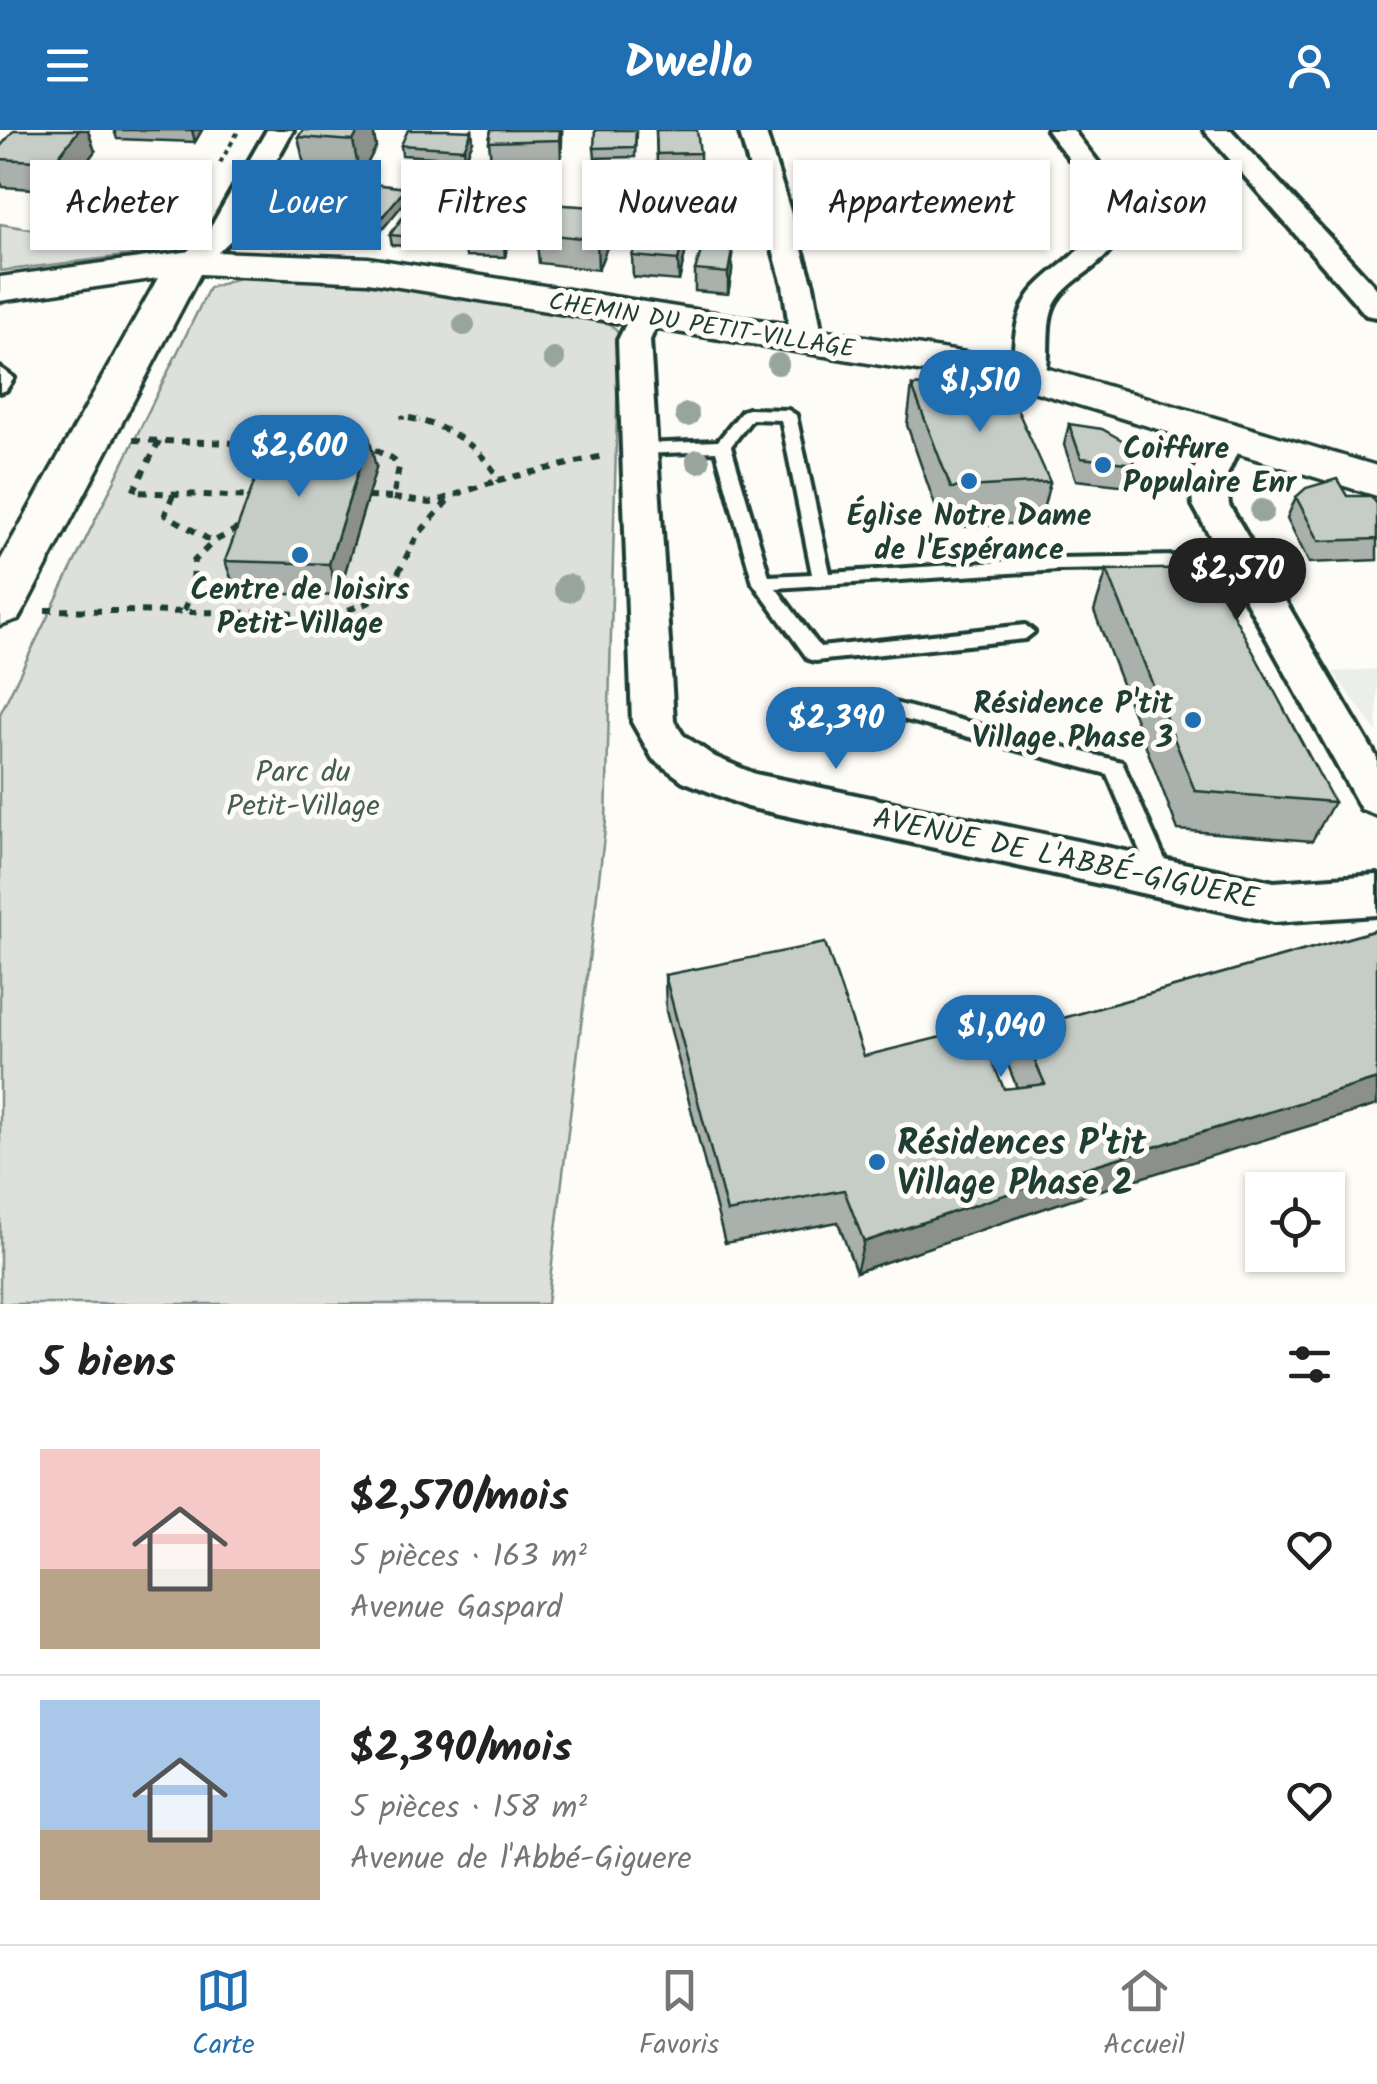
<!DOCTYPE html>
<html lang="fr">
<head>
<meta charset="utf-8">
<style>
	:root { --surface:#fff; --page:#f6f6f6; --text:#222; --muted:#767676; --line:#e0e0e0; --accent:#1f6fb2 }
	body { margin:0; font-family:Kalam,sans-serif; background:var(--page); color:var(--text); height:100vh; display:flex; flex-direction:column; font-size:38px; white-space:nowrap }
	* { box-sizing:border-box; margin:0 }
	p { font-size:32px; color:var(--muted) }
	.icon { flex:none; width:55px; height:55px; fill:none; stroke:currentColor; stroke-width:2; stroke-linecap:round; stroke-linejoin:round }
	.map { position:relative; height:1174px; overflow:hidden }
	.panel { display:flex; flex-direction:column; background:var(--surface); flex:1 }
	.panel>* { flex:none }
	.top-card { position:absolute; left:30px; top:30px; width:1318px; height:90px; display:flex; gap:20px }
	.controls { position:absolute; left:1245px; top:1042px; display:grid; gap:20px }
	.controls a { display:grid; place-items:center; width:100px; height:100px; border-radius:0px; background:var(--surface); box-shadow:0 2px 8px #0004; font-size:50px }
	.price { position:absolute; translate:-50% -85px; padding:0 22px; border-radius:35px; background:var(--accent); color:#fff; font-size:32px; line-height:65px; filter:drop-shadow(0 2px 5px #0008) }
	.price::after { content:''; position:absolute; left:50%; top:60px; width:30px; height:22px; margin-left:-15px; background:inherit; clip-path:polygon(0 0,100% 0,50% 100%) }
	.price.selected { background:#222; color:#fff }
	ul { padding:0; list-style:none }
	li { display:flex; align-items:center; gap:30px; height:250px; padding:0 40px }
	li+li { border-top:2px solid var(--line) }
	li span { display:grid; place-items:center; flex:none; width:280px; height:200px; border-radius:0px; color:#555 }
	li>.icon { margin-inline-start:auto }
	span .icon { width:120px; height:120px; fill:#fffc; stroke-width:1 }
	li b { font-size:42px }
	h2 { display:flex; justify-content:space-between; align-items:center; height:120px; padding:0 40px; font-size:42px }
	.pill { padding:0 35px; border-radius:0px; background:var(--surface); box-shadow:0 2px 8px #0004; font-size:35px; line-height:90px }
	.pill.selected { background:var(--accent); color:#fff }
	header { display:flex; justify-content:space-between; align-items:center; height:130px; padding:0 40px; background:var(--accent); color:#fff; font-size:45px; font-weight:700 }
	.dock { display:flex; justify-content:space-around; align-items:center; height:140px; border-top:2px solid var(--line); background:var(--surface); font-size:28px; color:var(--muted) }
	.dock a { display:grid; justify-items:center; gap:5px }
	.dock .selected { color:var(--accent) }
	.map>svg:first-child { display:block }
</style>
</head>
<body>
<header><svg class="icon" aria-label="menu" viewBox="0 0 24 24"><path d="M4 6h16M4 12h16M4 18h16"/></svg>Dwello<svg class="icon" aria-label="person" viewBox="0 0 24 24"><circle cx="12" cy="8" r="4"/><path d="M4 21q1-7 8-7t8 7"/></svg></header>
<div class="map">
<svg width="1377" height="1174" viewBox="0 0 1377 1174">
	<rect width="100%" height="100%" fill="#fdfcf7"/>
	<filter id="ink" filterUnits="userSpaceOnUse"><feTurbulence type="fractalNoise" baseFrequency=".01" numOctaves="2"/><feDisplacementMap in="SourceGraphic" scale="20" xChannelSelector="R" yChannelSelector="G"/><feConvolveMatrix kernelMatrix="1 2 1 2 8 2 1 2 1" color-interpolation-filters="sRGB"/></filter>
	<g filter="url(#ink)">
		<!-- built -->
		<path fill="#eceee9" d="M1377 539V602L1333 542Z"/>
		<!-- green -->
		<path fill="#dde0db" stroke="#7e8e88" stroke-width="2.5" d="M0 94 65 105 146 101 170 107 162 119 150 123 0 141Z
			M242 147 372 152 606 189 619 204 606 691 547 1174H0V584L209 158Z"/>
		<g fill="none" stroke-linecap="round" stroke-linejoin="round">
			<defs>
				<path id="lane" d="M0 238 14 248 6 260 0 262Z
					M748 279 788 280 796 285 830 443 1058 428 1242 425 1251 431 1242 437 1058 440 776 458 820 517 1025 495 1034 502 1025 509 815 531 808 529 753 453 716 321 642 324 634 319 642 314 718 311 742 281ZM752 289 781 290 812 444 769 446 731 316Z
					M883 570 1122 632 1173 748 1170 754 1162 757 1154 754 1107 644 876 582 873 577 876 572Z"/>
				<path id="street" d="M267 0H293L234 107 201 138H181L176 132 208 102Z
					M739 0H765L813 155 823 211 818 218H796L791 211 783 155Z
					M1047 0H1073C1105 44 1154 85 1098 133 1085 145 1067 154 1057 170 1041 195 1055 233 1041 253H1017L1013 246C1014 220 1013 193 1027 169 1042 142 1097 118 1097 88 1098 56 1064 25 1047 0Z
					M1204 0H1231L1377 159V187L1366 185Z
					M645 176 656 178 661 185 650 210 674 591 683 605 715 627 755 644 1274 752 1377 745V785L1274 792 747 677 683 651 653 629 632 592 618 210 634 178Z
					M1227 297 1239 300 1244 307 1226 347 1229 375 1377 628V685L1361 679 1193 375 1190 347 1215 300Z"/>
				<path id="secondary" d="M191 121 368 128 1029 233 1377 336V366L1023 258 368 152 200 144 25 477 18 489 0 495V431L158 148 0 171V147Z"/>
			</defs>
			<!-- lane casing -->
			<use href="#lane" stroke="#1f3d34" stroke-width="8"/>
			<!-- street casing -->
			<use href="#street" stroke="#1f3d34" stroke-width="8"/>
			<!-- secondary casing -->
			<use href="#secondary" stroke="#1f3d34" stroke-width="7"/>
			<!-- path-far1 -->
			<path stroke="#1f3d34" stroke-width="4" stroke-dasharray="5 5" stroke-linecap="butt" d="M220 33 239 0
				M400 287 420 291"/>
			<!-- path -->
			<path stroke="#1f3d34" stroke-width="6" stroke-dasharray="8 8" stroke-linecap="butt" d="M409 288C448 296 480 315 499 350L607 325
				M133 310 275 314
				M159 311 133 362 254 367
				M173 365 165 384 213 412 244 395
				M367 367 393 368 399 337 392 328 368 317
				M393 368 431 373 499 350
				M45 480 336 484 368 473 392 455 417 406 449 369
				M184 480 193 460 194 431 213 412"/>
			<!-- lane -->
			<use href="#lane" fill="#fdfcf7" fill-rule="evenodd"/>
			<!-- street -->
			<use href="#street" fill="#fdfcf7" fill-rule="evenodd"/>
			<!-- secondary -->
			<use href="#secondary" fill="#fdfcf7" fill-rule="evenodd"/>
		</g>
		<!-- trees -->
		<g fill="#98a59e">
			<circle cx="464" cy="195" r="11"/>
			<circle cx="554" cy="229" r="11"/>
			<circle cx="778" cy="234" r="11"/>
			<circle cx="687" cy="285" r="12"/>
			<circle cx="698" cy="331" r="12"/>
			<circle cx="1262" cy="381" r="12"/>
			<circle cx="568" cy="458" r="14"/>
			<circle cx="831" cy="606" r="15"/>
		</g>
		<!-- wall -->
		<path fill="#aab0ab" stroke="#1f3d34" stroke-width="2.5" d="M114 0H202L195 12 117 9Z
			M303 0H373L376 17 360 47 306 43 298 7Z
			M491 0H562L561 30 491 31 489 12Z
			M636 0 635 27 595 28 594 18Z
			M656 0 700 23V33L657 34Z
			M472 1 473 11 465 29 402 25 401 15Z
			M0 17 95 21 65 61 3 57 0 51Z
			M673 46 712 72V82L675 81Z
			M406 58 408 68 376 107 334 101 332 91Z
			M510 75 512 95 505 127 466 126 463 105Z
			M438 89 439 99 426 118 392 115 390 105Z
			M536 103 611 107 598 140 539 133Z
			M687 115 679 151 633 147 632 126Z
			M732 121V141L728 164 695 161V140Z
			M912 256 1050 352 1040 392 943 398 907 295Z
			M1069 294 1135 334 1128 356 1076 350 1064 315Z
			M376 338 338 466 236 462 225 431Z
			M1347 366 1377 374V430L1309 433 1287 388 1296 367Z
			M1107 440 1334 672 1312 711 1178 700 1094 481Z
			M1377 800 1066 1071 856 1142 838 1092 725 1113 666 881 665 845 864 926 1004 959 1017 958 1008 935 1021 900Z"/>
		<!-- shaded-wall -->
		<path fill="#8b908b" stroke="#1f3d34" stroke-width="2.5" d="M79 0H88L95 21 65 61 54 32Z
			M192 0H202L195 12Z
			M359 0H373L376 17 360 47 353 11Z
			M560 0H562V11L561 30Z
			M472 1 473 11 465 29 464 19Z
			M406 58 408 68 376 107 374 97Z
			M510 75 512 95 505 127 503 106Z
			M610 78 611 107 598 140 597 110Z
			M438 89 439 99 426 118 424 108Z
			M687 94V115L679 151 678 130Z
			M732 121V141L728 164V143Z
			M369 306 376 338 338 466 329 434Z
			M1377 949V975L1066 1071 856 1142 864 1112 1082 1039Z"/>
		<!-- building -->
		<path fill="#c6cdc7" stroke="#1f3d34" stroke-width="2.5" d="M14 0H79L54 32 0 29V17Z
			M303 0H359L353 11 298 7Z
			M408 0H447L472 1 464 19 401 15Z
			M491 0H560L559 10 489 12Z
			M595 0H636L635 17 594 18Z
			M656 0H697L700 23 657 24Z
			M673 46 708 47 712 72 675 70Z
			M365 53 406 58 374 97 332 91Z
			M471 74 510 75 503 106 463 105Z
			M549 74 610 78 597 110 536 103Z
			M404 85 438 89 424 108 390 105Z
			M644 91 687 94 678 130 632 126Z
			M702 118 732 121 728 143 695 140Z
			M1004 250 1050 352 951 358 912 256Z
			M1069 294 1102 299 1129 314 1135 334 1081 328Z
			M272 304 369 306 329 434 225 431Z
			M1337 349 1347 366H1371L1377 374V409L1319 411 1296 367 1306 358Z
			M1208 438 1334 672 1195 661 1107 440Z
			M1377 800V949L1082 1039 864 1112 844 1060 727 1082 665 845 825 813 864 926 978 898 1004 959 1045 954 1021 900Z"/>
	</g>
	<!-- markers -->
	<g fill="#1f6fb2" stroke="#fdfcf7" stroke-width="4">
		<circle cx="1103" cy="335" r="10"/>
		<circle cx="969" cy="351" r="10"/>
		<circle cx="300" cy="425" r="10"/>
		<circle cx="1193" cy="590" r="10"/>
		<circle cx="877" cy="1032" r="10"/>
	</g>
	<g text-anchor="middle" stroke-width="10" stroke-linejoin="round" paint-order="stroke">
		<!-- far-street labels -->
		<g font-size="25" fill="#1f3d34" stroke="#fdfcf7">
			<text transform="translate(702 194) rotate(9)" y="9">CHEMIN DU PETIT-VILLAGE</text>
		</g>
		<!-- poi labels -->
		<g font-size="30" font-weight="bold" fill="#1f3d34" stroke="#fdfcf7">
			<text x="1123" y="328" text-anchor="start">Coiffure<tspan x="1123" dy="34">Populaire Enr</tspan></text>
			<text x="969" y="395">Église Notre Dame<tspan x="969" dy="34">de l'Espérance</tspan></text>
			<text x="300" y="469">Centre de loisirs<tspan x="300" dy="34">Petit-Village</tspan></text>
			<text x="1173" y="583" text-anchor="end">Résidence P'tit<tspan x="1173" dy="34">Village Phase 3</tspan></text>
		</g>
		<!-- park labels -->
		<g font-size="30" fill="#455e55" stroke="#fdfcf7">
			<text x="303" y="651">Parc du<tspan x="303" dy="34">Petit-Village</tspan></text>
		</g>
		<!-- street labels -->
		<g font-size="30" fill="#1f3d34" stroke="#fdfcf7">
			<text transform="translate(1066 728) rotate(12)" y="10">AVENUE DE L'ABBÉ-GIGUERE</text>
		</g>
		<!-- near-poi labels -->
		<g font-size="35" font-weight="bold" fill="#1f3d34" stroke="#fdfcf7" text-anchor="start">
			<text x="897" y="1024">Résidences P'tit<tspan x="897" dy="40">Village Phase 2</tspan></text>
		</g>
	</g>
</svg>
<div class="controls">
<a><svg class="icon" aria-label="locate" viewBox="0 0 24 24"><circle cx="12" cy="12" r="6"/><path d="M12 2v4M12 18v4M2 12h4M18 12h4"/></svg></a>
</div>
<b class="price" style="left:980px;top:305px">$1,510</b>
<b class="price" style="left:299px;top:370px">$2,600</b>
<b class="price selected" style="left:1237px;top:493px">$2,570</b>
<b class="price" style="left:836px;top:642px">$2,390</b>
<b class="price" style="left:1001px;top:950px">$1,040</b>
<div class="top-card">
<a class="pill">Acheter</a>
<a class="pill selected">Louer</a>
<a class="pill">Filtres</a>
<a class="pill">Nouveau</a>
<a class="pill">Appartement</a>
<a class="pill">Maison</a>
</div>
</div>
<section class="panel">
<h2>5 biens<svg class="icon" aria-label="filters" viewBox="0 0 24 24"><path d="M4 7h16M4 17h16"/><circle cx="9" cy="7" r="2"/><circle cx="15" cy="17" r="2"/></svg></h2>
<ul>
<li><span style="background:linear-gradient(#f6c9c9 60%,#b9a48a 0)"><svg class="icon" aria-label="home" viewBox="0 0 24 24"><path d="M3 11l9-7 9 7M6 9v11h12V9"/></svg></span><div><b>$2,570/mois</b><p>5 pièces · 163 m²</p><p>Avenue Gaspard</p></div><svg class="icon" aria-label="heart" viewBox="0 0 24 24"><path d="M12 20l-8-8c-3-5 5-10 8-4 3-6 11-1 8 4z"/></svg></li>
<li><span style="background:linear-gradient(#a9c7e8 65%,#b9a48a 0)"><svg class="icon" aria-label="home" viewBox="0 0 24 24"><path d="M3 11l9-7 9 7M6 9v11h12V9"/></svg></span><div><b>$2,390/mois</b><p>5 pièces · 158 m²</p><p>Avenue de l'Abbé-Giguere</p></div><svg class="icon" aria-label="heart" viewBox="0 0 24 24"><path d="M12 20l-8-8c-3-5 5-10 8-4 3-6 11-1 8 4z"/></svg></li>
</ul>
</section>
<nav class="dock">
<a class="selected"><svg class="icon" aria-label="map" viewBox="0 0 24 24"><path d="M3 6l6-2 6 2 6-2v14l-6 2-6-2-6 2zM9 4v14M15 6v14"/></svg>Carte</a>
<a><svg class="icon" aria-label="saved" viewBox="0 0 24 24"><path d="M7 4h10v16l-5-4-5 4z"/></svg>Favoris</a>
<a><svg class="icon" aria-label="home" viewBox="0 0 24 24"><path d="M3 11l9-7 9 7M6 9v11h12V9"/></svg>Accueil</a>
</nav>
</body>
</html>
